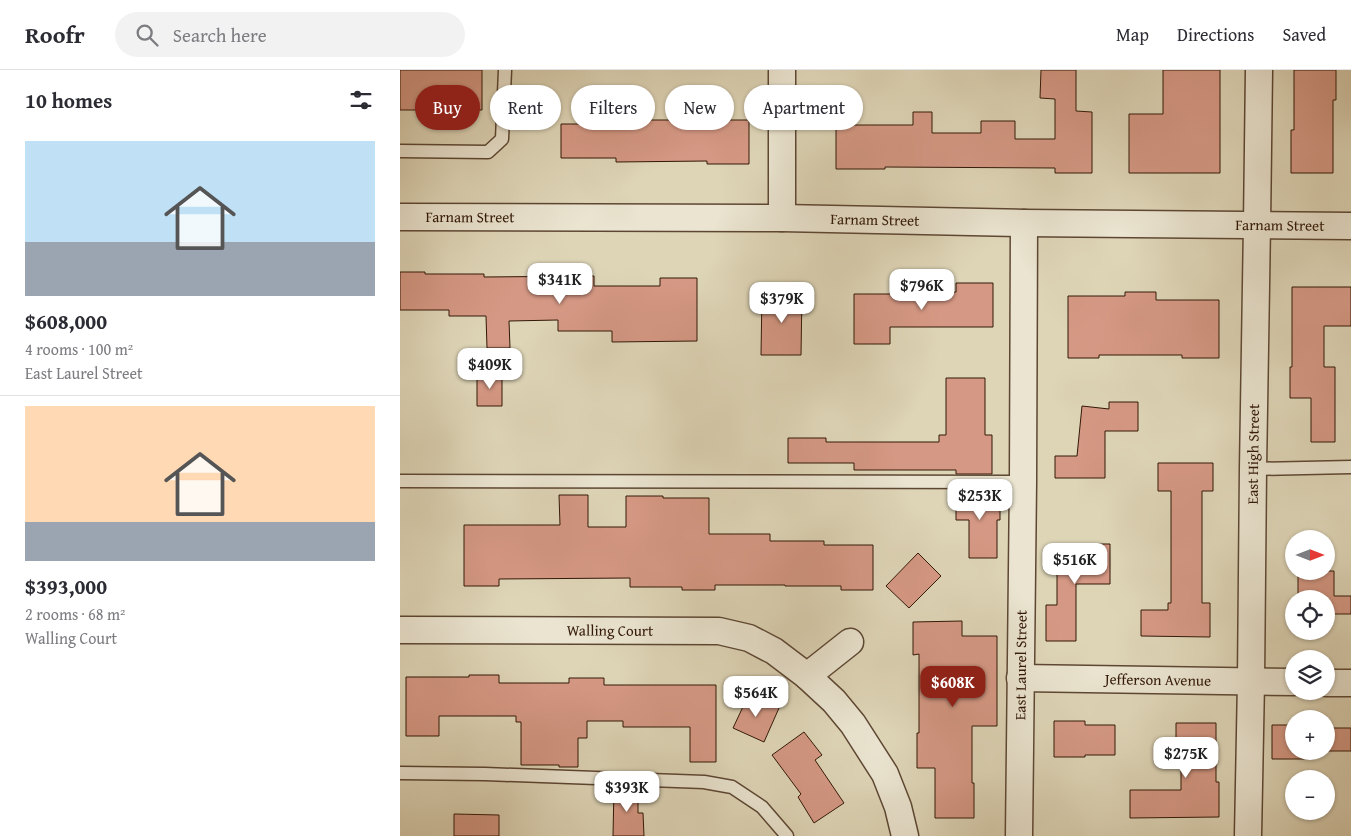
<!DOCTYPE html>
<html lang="en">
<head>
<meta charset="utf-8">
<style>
	:root { --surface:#fff; --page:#f2f2f3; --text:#2b2b33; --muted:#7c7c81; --line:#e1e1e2; --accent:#8f2418 }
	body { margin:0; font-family:"Gentium Book Plus",serif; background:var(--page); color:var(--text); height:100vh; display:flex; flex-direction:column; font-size:19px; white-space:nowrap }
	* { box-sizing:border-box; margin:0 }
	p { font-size:16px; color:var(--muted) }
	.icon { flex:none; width:28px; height:28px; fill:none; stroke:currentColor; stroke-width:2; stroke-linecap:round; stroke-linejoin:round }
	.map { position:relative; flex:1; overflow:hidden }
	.details { display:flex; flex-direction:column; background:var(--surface); width:400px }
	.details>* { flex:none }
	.banner { position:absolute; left:15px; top:15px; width:475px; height:45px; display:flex; gap:10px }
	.needle { width:32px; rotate:90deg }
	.tools { position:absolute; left:885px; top:460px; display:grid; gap:10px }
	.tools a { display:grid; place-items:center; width:50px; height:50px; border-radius:50%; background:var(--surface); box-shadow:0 1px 4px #0004; font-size:25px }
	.price { position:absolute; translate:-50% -42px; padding:0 11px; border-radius:10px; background:#fff; color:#222; font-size:16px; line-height:32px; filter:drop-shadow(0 1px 2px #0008) }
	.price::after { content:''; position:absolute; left:50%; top:30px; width:15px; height:11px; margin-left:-8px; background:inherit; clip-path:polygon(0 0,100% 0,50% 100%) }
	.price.on { background:var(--accent); color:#fff }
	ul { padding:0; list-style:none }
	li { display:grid; align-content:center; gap:10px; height:265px; padding:0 25px }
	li+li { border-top:1px solid var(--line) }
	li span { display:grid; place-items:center; height:155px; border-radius:0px; color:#555 }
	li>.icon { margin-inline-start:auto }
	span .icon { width:90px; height:90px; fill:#fffc; stroke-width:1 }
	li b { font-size:21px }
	h2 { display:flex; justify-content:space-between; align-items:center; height:60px; padding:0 25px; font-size:21px }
	.tag { padding:0 18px; border-radius:22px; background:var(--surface); box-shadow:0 1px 4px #0004; font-size:18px; line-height:45px }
	.tag.on { background:var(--accent); color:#fff }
	header { display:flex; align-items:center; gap:30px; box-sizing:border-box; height:70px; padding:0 25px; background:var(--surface); border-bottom:1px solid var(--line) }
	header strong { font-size:24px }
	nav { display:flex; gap:28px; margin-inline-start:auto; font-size:18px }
	.search { width:350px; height:45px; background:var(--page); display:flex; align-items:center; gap:12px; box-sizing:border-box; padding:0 18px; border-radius:28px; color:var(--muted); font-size:19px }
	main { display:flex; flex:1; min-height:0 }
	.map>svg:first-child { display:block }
</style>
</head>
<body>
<header>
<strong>Roofr</strong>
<div class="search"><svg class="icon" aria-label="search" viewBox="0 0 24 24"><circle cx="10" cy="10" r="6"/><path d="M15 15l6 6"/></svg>Search here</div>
<nav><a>Map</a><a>Directions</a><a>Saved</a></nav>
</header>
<main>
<section class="details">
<h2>10 homes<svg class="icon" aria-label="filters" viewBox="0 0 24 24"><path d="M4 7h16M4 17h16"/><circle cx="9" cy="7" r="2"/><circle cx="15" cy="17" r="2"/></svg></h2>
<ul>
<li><span style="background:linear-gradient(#bfe0f5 65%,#9aa5b1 0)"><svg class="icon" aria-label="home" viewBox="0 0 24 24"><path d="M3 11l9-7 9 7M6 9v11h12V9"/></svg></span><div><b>$608,000</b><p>4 rooms · 100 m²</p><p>East Laurel Street</p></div></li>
<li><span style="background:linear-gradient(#ffd9b3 75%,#9aa5b1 0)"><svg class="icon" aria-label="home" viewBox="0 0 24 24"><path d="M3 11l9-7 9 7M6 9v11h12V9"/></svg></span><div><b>$393,000</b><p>2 rooms · 68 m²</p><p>Walling Court</p></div></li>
</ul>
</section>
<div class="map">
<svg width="951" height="766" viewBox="0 0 951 766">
	<rect width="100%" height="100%" fill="#ded5b7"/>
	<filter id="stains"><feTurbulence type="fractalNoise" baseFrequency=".004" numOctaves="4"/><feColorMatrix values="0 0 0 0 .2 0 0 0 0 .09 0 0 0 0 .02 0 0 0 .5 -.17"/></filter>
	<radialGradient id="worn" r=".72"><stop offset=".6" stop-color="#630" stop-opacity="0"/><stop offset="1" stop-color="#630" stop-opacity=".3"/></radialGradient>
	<!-- building -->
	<path fill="#d59884" stroke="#321807" d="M0 0H82V40H0Z
		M641 0H676V41L692 42V103H655V98L485 97V99H436V55H513V42H532V63H581V51H615V69H655V29L640 28Z
		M763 0H820V103H729V44H763Z
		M894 0H936V30H933V103H891V60H894Z
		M191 38H210V50H349V94H307V91L216 92V88H161V54H191Z
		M0 202H25V204H84V207L194 206V216H260V208H297V271L212 272V261H158V250L109 251 110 278H87L86 246H49V240H0Z
		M556 213H593V257H490V274H454V224H513V222H556Z
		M892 217H951V256H924V297H935V372H911V328H890V297H892Z
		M362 222H402L401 285H361Z
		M725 222H756V230H819V288H782V285H699V288H668V226H725Z
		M77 305H102V336H77Z
		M546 308H585V365H592V404H556V400H454V393H388V368H426V372H539V365H546Z
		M709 332H738V361H705V408H655V386H677L682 336 709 339Z
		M758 393H813V421H802V533H810V567L741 566V540H768V533H771V421H758Z
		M556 420H592V427H600V450H597V488H569V450H556Z
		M159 425H188V457H226V426H263V428H309V464H370V471H424V475H473V520H441V516H385V515H315V520H282V517H230V508L99 509V516H64V455H160Z
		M657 474H710V514H676V571H646V535H657Z
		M518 483 541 506 509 538 486 516Z
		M898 501H934V526H951V544H926V529H898Z
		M562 551V566H597V656H572V713H574V748H535V698H517V663H519V584L513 585V552Z
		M69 605H99V613H169V608H204V615H316V692H290V657H223V651H187V668H178V697H159V695H121V652H116V646H39V666H6V607H69Z
		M349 624 379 638 364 672 333 658Z
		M654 651H685V655H715V685H685V687H654Z
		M776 653H816V712H819V747L730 748V720H781V684H776Z
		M872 655H894V681H915V689H872Z
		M926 658H951V681H926Z
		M404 662 422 685 415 690 444 733 414 753 398 727 401 724 372 685Z
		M214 717 238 718V743H243L244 766H213Z
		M54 744 99 745V766H54Z"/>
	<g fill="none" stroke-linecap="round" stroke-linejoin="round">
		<defs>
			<path id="lane" d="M0 81 88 82 102 69 105 0
				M853 399 951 397
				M0 411 623 412
				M0 703 85 704 304 712 332 717 362 737 387 766"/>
			<g id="street">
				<path id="s1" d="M0 147 382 148 624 153 951 156"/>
				<path d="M382 148V0"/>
				<path id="s2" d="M0 560 319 561 349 568 374 581 407 606 434 631 453 654 485 704 498 737 505 766"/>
				<path d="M407 606 450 572"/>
				<path id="s3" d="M620 608 894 612"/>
				<path d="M926 613H951"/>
				<path id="s4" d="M619 766 623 412 624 153"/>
				<path id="s5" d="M848 766 851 611 853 399 857 154 859 0"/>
			</g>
		</defs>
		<!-- lane casing -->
		<use href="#lane" stroke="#5d4733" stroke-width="15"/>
		<!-- street casing -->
		<use href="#street" stroke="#5d4733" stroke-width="29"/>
		<!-- lane -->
		<use href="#lane" stroke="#eae4d0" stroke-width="12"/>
		<!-- street -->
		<use href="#street" stroke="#eae4d0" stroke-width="26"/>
	</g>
	<g text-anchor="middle" stroke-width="4.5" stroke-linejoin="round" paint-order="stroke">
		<!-- street labels -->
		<g font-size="15" fill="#321807" stroke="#eae4d0">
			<text dy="5" stroke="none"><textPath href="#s1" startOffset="70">Farnam Street</textPath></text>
			<text dy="5" stroke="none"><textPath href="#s1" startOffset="475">Farnam Street</textPath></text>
			<text dy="5" stroke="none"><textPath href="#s1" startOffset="880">Farnam Street</textPath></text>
			<text dy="5" stroke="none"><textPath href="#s5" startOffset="382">East High Street</textPath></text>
			<text dy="5" stroke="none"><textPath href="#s2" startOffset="210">Walling Court</textPath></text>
			<text dy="5" stroke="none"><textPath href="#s4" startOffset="171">East Laurel Street</textPath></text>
			<text dy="5" stroke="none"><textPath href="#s3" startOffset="138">Jefferson Avenue</textPath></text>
		</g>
	</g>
	<rect width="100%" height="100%" filter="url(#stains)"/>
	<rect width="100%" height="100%" fill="url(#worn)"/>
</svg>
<div class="tools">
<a><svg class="needle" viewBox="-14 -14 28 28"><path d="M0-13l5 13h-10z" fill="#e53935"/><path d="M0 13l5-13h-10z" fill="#7c7c81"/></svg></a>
<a><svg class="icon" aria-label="locate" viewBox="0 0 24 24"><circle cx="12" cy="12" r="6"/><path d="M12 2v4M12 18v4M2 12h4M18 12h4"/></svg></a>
<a><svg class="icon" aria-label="layers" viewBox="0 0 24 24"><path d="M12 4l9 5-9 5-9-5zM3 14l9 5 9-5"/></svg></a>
<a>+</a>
<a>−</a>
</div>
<b class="price" style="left:160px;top:235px">$341K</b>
<b class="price" style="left:522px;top:241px">$796K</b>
<b class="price" style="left:382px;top:254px">$379K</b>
<b class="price" style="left:90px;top:320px">$409K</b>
<b class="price" style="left:580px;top:451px">$253K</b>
<b class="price" style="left:675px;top:515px">$516K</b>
<b class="price on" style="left:553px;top:638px">$608K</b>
<b class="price" style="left:356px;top:648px">$564K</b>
<b class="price" style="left:786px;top:709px">$275K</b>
<b class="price" style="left:227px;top:743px">$393K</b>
<div class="banner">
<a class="tag on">Buy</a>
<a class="tag">Rent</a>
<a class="tag">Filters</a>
<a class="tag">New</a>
<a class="tag">Apartment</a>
</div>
</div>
</main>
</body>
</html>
